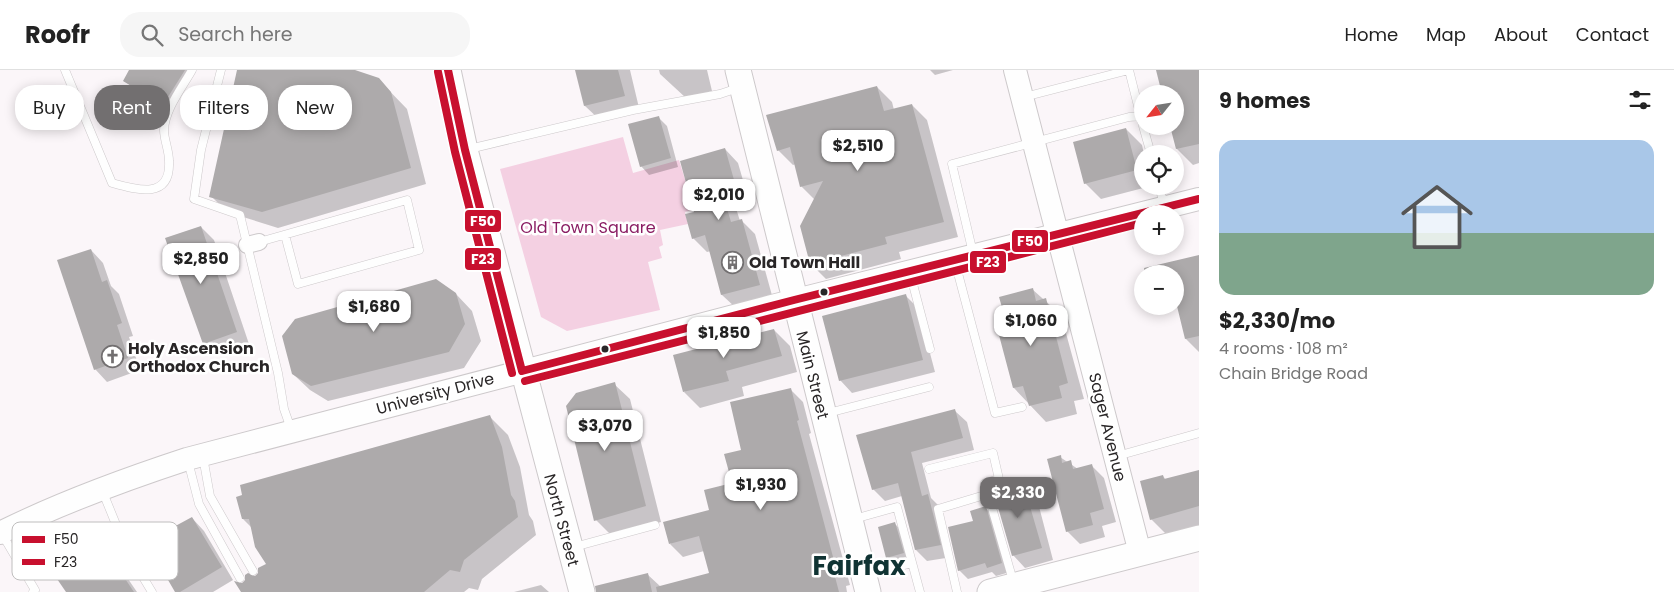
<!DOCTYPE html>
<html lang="en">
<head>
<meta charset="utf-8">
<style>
	:root { --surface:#fff; --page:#f6f6f6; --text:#222; --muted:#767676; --line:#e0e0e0; --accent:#726f70 }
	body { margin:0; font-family:Poppins,sans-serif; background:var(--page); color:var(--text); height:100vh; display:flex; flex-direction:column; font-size:19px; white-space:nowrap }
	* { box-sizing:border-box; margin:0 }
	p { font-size:16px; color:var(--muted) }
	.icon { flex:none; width:28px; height:28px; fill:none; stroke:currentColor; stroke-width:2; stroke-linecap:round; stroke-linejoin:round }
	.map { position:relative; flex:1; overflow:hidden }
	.sheet { display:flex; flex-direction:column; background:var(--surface); width:475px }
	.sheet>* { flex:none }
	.banner { position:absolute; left:15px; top:15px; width:475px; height:45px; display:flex; gap:10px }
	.needle { width:32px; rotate:240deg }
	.fabs { position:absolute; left:1134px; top:15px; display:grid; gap:10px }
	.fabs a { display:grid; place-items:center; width:50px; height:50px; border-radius:50%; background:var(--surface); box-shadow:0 2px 12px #0003; font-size:25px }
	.price { position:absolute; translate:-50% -42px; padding:0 11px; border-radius:10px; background:#fff; color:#222; font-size:16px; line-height:32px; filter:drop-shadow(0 1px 2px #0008) }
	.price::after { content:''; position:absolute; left:50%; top:30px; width:15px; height:11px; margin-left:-8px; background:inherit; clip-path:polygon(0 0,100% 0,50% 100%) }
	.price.selected { background:var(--accent); color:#fff }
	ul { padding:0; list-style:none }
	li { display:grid; align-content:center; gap:10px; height:265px; padding:0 20px }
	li+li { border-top:1px solid var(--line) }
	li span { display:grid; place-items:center; height:155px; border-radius:15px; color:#555 }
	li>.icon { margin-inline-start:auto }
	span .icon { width:90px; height:90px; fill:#fffc; stroke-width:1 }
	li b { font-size:21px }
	h2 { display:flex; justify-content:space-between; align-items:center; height:60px; padding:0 20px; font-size:21px }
	.chip { padding:0 18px; border-radius:20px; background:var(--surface); box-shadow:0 2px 12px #0003; font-size:18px; line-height:45px }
	.chip.selected { background:var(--accent); color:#fff }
	header { display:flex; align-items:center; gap:30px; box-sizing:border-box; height:70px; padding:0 25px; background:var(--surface); border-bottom:1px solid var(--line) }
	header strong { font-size:24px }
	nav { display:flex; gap:28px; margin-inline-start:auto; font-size:18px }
	.search { width:350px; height:45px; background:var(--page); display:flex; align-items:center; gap:12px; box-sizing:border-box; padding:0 18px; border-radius:20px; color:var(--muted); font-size:19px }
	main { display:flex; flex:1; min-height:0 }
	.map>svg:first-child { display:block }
</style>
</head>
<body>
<header>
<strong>Roofr</strong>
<div class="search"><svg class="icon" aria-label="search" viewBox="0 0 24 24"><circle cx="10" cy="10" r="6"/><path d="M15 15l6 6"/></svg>Search here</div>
<nav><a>Home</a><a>Map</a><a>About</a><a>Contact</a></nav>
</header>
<main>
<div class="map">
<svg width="1199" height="522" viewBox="0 0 1199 522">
	<rect width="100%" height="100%" fill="#fbf6f9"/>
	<!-- green -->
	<path fill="#f4d0e2" d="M623 67 633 103 679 90 687 116 707 110 714 134 685 142 688 154 660 160 663 175 659 177 662 188 648 192 660 240 567 261 541 247 500 99Z"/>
	<!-- shadow -->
	<path fill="#0003" d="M131 0H193L167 38 124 11Z
		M239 0H349L378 9 407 39 426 114 278 158 227 142 211 126Z
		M577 0H630L640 42 601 51 585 36Z
		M659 0H707L712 21 686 28 660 4Z
		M930 0H953L935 5Z
		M1157 0H1199V93L1193 95 1177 79 1172 56H1175V24Z
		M877 17 892 32 894 40 912 35 927 50 958 167 899 182 901 189 826 209 811 194 815 130 801 116 796 94 793 95 778 80Z
		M658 47 667 56 678 97 649 105 641 96Z
		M1126 59 1142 75 1144 84 1142 116H1151L1101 129 1085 113Z
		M725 79 738 93 749 131 735 135 740 151H742L755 164 773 229 736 238 722 225 711 181 707 182 693 168 695 142Z
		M201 157 214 170 249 274 217 286 205 274 166 169Z
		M91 180 103 193 111 216 119 224 133 266 129 267 140 300 107 312 95 299Z
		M1199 186V282L1186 269 1175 223Z
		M1032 219 1061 245 1084 329 1074 331 1077 344 1046 352 1014 318 1006 249Z
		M456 224 472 241 481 271 464 298 328 331 310 320 293 304Z
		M906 226 918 238 935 302 852 323 840 310Z
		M774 260 790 276 797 302 742 317 744 326 700 338 684 322Z
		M614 314 630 329 661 452 612 466 596 450Z
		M790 319 803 332 811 363 809 364 850 515 846 516 847 522H607L647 504 661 517 710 504 704 481 683 487 670 474 711 441 733 414 743 380Z
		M955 341 967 352 974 380 922 393 931 428 940 437 952 487 927 491 916 480 902 426 885 431 873 419 858 366Z
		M489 346 508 365 520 397 529 445 533 451 536 465 482 509 478 520 469 518 464 522H242L243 514 256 508 268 494 252 458 243 449Z
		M1060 387 1078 399 1091 395 1104 408 1116 452 1102 456 1105 467 1080 474 1067 461Z
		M1199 402V456L1167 465 1151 449 1163 406 1166 410Z
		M1023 413 1036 425 1053 490 1025 498 1013 485Z
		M985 438 994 446 1010 502 996 506 992 502 968 509 959 500Z
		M192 448 204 461 233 510 213 522H176Z
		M895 454 899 458 907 487 891 491 887 487Z
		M103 477 115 490 137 522H67Z
		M541 515 549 522H514Z"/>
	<!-- building -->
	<path fill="#adaaab" d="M129 0H185L163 35 123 11Z
		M237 0H355L379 8 391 22 411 98 262 142 209 127Z
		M575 0H618L625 26 584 36Z
		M1156 0H1199V74L1176 79 1170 56H1175V24H1162Z
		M877 16 884 41 912 34 944 152 885 167 887 174 810 194 800 156 823 111 800 117 790 77 777 81 766 45Z
		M659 46 671 88 640 97 628 54Z
		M1126 58 1137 100 1084 114 1073 72Z
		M725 78 736 117 722 122 731 152 742 149 760 215 721 225 705 165 692 169 685 144 694 142 680 91Z
		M201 156 237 262 203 274 165 168Z
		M91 179 102 212 107 210 122 253 117 255 128 288 94 300 57 190Z
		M1199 185V266L1185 269 1175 228V204H1145L1144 198Z
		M436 209 456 223 465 254 449 282 311 316 292 304 282 266 295 249Z
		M1033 218 1036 231 1046 228 1068 313 1059 316 1062 328 1029 336 1023 316 1013 318 995 250 1005 248 999 227Z
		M906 224 923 290 839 311 822 246Z
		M774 259 782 286 726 301 729 311 683 322 673 285Z
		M615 312 646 436 594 451 566 336 576 323Z
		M791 318 799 350 797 351 837 502 834 503 839 522H657L656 517 709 503 699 466 669 474 663 452 709 440 704 420 732 413 724 384 741 380 730 332Z
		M955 339 963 368 911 382 922 426 928 424 941 475 915 480 898 413 872 420 856 365Z
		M490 345 502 377 511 425 515 431 518 447 464 490 460 502 450 500 424 522H241L234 511 242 513 245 510V505L248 503 255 506 258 503V498L266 494 255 477 249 449H242L236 427 242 425 240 415Z
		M1061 385 1062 393 1071 390 1073 399 1092 394 1104 439 1090 443 1093 455 1066 462 1047 389Z
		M1199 400V436L1150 450 1140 411 1163 405 1164 409Z
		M1023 412 1042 478 1012 486 993 420Z
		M986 436 1002 493 987 498 985 493 958 501 948 457 973 451 970 441Z
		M192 447 222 497 180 522H175L146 472Z
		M895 452 904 483 886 488 878 457Z
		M103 476 134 522H66L55 506Z
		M648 503 652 522H596L595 516Z"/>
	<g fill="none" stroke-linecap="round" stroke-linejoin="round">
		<defs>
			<path id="lane" d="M65 0 112 113C137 120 171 130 169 91 169 80 164 70 164 60 165 39 182 18 192 0
				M221 0 201 80 194 129 240 145 278 303 284 339 291 359
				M1129 0 1142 52
				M1024 27 1129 0
				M1143 56 1151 84
				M469 79 633 40 720 24 738 18
				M1159 116 1164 135
				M259 172 407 130 419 180 298 214 285 165
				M973 183 952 94 1129 47 1141 46
				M955 192 995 343 1022 337
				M910 203 930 279
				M828 343 929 317
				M1117 386 1199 363
				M203 387 210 426 253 501
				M188 391 199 434 240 508
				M929 399 993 383 999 409 985 413 988 424 938 439 957 522
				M102 420 126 479 152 522
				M988 424 1014 514
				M854 449 897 437 920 522
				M2 464 35 520 33 522
				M574 477 655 455
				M866 504 912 493"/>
			<path id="street" d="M247 175 259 172"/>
			<path id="secondary" d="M1015 0 1140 483
				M0 463C60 433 123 410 187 389L772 236 1199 129"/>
			<path id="primary" d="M448 0 465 80 582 522
				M738 0 868 522
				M990 522 1199 468"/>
		</defs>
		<!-- lane casing -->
		<use href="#lane" stroke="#cdc9cb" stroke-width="9"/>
		<!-- street casing -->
		<use href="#street" stroke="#cdc9cb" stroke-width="18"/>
		<!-- secondary casing -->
		<use href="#secondary" stroke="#cdc9cb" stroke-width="24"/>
		<!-- primary casing -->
		<use href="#primary" stroke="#cdc9cb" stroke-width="27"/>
		<!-- lane -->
		<use href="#lane" stroke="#fefefe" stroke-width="8"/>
		<!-- street -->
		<use href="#street" stroke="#fefefe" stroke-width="16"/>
		<!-- secondary -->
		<use href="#secondary" stroke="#fefefe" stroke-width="22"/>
		<!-- primary -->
		<use href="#primary" stroke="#fefefe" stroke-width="25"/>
		<defs>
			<path id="bus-1" d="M448 0 465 80 522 301
				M522 301 794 230 1199 129"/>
			<path id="bus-2" d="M438 2 455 82 512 303
				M525 311 1142 153"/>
		</defs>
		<!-- bus-1 casing -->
		<use href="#bus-1" stroke="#fff" stroke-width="11"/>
		<!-- bus-2 casing -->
		<use href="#bus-2" stroke="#fff" stroke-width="11"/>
		<!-- bus-1 -->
		<use href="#bus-1" stroke="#c8102e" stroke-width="8"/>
		<!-- bus-2 -->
		<use href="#bus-2" stroke="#c8102e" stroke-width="8"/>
	</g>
	<!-- icons -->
	<defs>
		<symbol id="building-ring" viewBox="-11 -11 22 22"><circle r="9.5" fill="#fff" stroke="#726f70" stroke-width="1.5"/><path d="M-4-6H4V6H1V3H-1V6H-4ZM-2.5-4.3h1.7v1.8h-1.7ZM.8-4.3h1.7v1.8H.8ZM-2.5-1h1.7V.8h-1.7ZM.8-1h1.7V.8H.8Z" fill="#726f70"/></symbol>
		<symbol id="church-ring" viewBox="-11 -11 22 22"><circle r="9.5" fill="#fff" stroke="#726f70" stroke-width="1.5"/><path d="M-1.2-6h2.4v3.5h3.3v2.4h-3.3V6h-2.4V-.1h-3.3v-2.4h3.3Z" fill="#726f70"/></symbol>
	</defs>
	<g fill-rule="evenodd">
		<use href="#building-ring" x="720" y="180" width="25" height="25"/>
		<use href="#church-ring" x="100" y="274" width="25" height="25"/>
	</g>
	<!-- markers -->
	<g fill="#292627" stroke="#fff" stroke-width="2">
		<circle cx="824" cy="222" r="4.5"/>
		<circle cx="605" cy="279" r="4.5"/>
	</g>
	<g text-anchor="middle" stroke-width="5" stroke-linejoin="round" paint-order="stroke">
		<!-- park labels -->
		<g font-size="16" fill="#8a1d63" stroke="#fff">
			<text x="588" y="163">Old Town Square</text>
		</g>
		<!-- poi labels -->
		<g font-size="16" font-weight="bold" fill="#292627" stroke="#fff" text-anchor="start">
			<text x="749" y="198">Old Town Hall</text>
			<text x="128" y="284">Holy Ascension<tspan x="128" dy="18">Orthodox Church</tspan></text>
		</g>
		<!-- street labels -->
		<g font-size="16" fill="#292627" stroke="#fff">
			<text transform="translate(813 305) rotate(76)" y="6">Main Street</text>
			<text transform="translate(435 323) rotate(-15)" y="6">University Drive</text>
			<text transform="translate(1108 357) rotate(76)" y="6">Sager Avenue</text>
			<text transform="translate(562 450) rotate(75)" y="6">North Street</text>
		</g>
		<!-- town labels -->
		<g font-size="26" font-weight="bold" fill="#103333" stroke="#fff">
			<text x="859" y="505">Fairfax</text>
		</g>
	</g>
	<!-- legend -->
	<rect x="12" y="452" width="166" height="58" rx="8" fill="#fff" stroke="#bfbebe" stroke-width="1"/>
	<rect x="22" y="466" width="23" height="7" fill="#c8102e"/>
	<rect x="22" y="489" width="23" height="6" fill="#c8102e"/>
	<g font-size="14" fill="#292627">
		<text x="54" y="474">F50</text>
		<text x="54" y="497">F23</text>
	</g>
	<g stroke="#fff" stroke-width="2">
		<rect x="464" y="139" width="38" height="24" rx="5" fill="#c8102e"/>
		<rect x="1011" y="159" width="38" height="24" rx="5" fill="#c8102e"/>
		<rect x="464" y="177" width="38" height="24" rx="5" fill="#c8102e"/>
		<rect x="969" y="180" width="38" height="24" rx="5" fill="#c8102e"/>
	</g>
	<g font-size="14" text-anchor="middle" font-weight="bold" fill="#fff">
		<text x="483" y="156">F50</text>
		<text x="1030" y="176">F50</text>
		<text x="483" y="194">F23</text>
		<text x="988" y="197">F23</text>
	</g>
</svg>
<div class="fabs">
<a><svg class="needle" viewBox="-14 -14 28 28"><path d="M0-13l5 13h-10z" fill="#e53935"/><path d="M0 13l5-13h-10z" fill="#767676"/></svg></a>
<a><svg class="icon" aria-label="locate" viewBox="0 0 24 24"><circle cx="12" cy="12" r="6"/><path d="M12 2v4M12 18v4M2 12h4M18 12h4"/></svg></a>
<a>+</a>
<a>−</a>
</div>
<b class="price" style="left:858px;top:102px">$2,510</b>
<b class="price" style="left:719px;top:151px">$2,010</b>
<b class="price" style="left:201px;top:215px">$2,850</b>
<b class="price" style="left:374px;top:263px">$1,680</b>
<b class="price" style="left:1031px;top:277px">$1,060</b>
<b class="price" style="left:724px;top:289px">$1,850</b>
<b class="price" style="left:605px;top:382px">$3,070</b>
<b class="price" style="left:761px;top:441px">$1,930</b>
<b class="price selected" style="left:1018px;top:449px">$2,330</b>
<div class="banner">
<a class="chip">Buy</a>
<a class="chip selected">Rent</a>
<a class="chip">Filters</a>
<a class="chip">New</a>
</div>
</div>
<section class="sheet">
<h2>9 homes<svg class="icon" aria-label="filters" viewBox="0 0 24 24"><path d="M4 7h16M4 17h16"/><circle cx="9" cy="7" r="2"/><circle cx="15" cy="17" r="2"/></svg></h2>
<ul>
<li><span style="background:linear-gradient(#a9c7e8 60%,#7fa58c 0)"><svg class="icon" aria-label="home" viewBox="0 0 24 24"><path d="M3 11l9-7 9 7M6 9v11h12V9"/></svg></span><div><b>$2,330/mo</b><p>4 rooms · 108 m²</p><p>Chain Bridge Road</p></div></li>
</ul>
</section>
</main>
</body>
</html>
